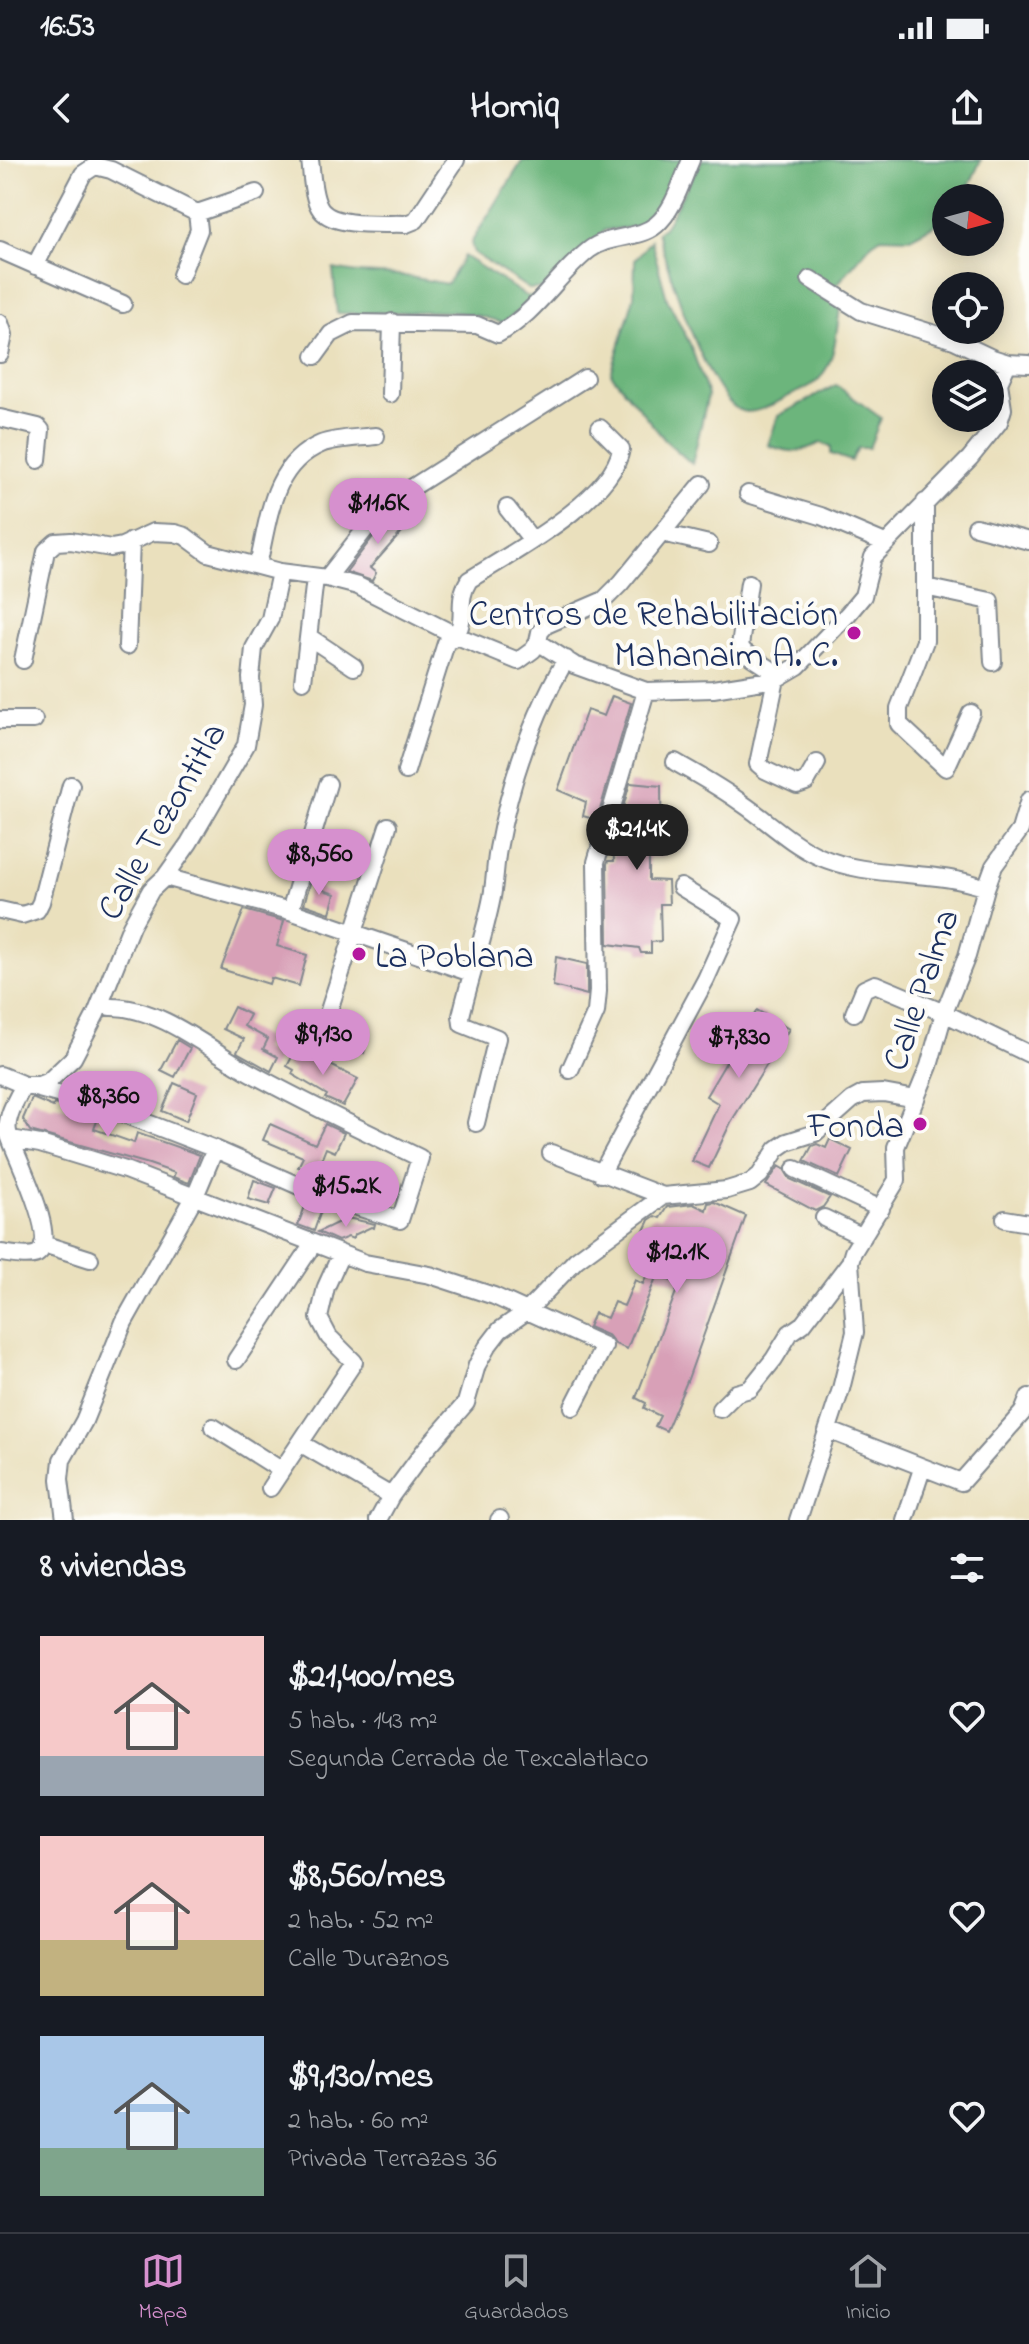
<!DOCTYPE html>
<html lang="es">
<head>
<meta charset="utf-8">
<style>
	:root { --surface:#171b24; --page:#20242c; --text:#f1f3f6; --muted:#9ea1a6; --line:#363941; --accent:#d690ce }
	body { margin:0; font-family:"Indie Flower",sans-serif; background:var(--page); color:var(--text); height:100vh; display:flex; flex-direction:column; font-size:30px; white-space:nowrap }
	* { box-sizing:border-box; margin:0 }
	p { font-size:26px; color:var(--muted) }
	.icon { flex:none; width:44px; height:44px; fill:none; stroke:currentColor; stroke-width:2; stroke-linecap:round; stroke-linejoin:round }
	.map { position:relative; height:1360px; overflow:hidden }
	.drawer { display:flex; flex-direction:column; background:var(--surface); flex:1 }
	.drawer>* { flex:none }
	.needle { width:52px; rotate:96deg }
	.controls { position:absolute; left:932px; top:24px; display:grid; gap:16px }
	.controls a { display:grid; place-items:center; width:72px; height:72px; border-radius:50%; background:var(--surface); box-shadow:0 4px 20px #0003; font-size:40px }
	.price { position:absolute; translate:-50% -68px; padding:0 18px; border-radius:28px; background:var(--accent); color:#111; font-size:26px; line-height:52px; filter:drop-shadow(0 2px 4px #0008) }
	.price::after { content:''; position:absolute; left:50%; top:48px; width:24px; height:18px; margin-left:-12px; background:inherit; clip-path:polygon(0 0,100% 0,50% 100%) }
	.price.current { background:#222; color:#fff }
	ul { padding:0; list-style:none }
	li { display:flex; align-items:center; gap:24px; height:200px; padding:0 40px }
	li span { display:grid; place-items:center; flex:none; width:224px; height:160px; border-radius:0px; color:#555 }
	li>.icon { margin-inline-start:auto }
	span .icon { width:96px; height:96px; fill:#fffc; stroke-width:1 }
	li b { font-size:34px }
	h2 { display:flex; justify-content:space-between; align-items:center; height:96px; padding:0 40px; font-size:34px }
	.status { display:flex; justify-content:space-between; align-items:center; height:56px; padding:0 40px; background:var(--surface); direction:ltr }
	.status svg { height:22px; fill:currentColor }
	header { display:flex; justify-content:space-between; align-items:center; height:104px; padding:0 40px; background:var(--surface); font-size:36px; font-weight:800 }
	.dock { display:flex; justify-content:space-around; align-items:center; height:112px; border-top:2px solid var(--line); background:var(--surface); font-size:22px; color:var(--muted) }
	.dock a { display:grid; justify-items:center; gap:4px }
	.dock .current { color:var(--accent) }
	.map>svg:first-child { display:block }
</style>
</head>
<body>
<div class="status"><b>16:53</b><svg viewBox="0 0 49 12"><path d="M0 12V9h3v3zM5 12V6h3v6zM10 12V3h3v9zM15 12V0h3v12zM26 1h20v11H26zM47 4h2v5h-2z"/></svg></div>
<header><svg class="icon" aria-label="back" viewBox="0 0 24 24"><path d="M15 5l-7 7 7 7"/></svg>Homiq<svg class="icon" aria-label="share" viewBox="0 0 24 24"><path d="M12 15V3M7 8l5-5 5 5M5 13v7h14v-7"/></svg></header>
<div class="map">
<svg width="1029" height="1360" viewBox="0 0 1029 1360">
	<rect width="100%" height="100%" fill="#fdfcf7"/>
	<filter id="ink" filterUnits="userSpaceOnUse"><feTurbulence type="fractalNoise" baseFrequency=".0125" numOctaves="2"/><feDisplacementMap in="SourceGraphic" scale="16" xChannelSelector="R" yChannelSelector="G"/><feConvolveMatrix kernelMatrix="1 2 1 2 8 2 1 2 1" color-interpolation-filters="sRGB"/></filter>
	<filter id="wash" filterUnits="userSpaceOnUse"><feTurbulence type="fractalNoise" baseFrequency=".006" numOctaves="4" result="noise"/><feDisplacementMap in="SourceGraphic" scale="32" xChannelSelector="R" yChannelSelector="G"/><feGaussianBlur stdDeviation="1.8" result="paint"/><feColorMatrix in="noise" values="0 0 0 0 0 0 0 0 0 0 0 0 0 0 0 0 0 1.4 0 .05"/><feComposite in="paint" operator="in"/></filter>
	<g filter="url(#wash)">
		<rect width="100%" height="100%" fill="#eae0bd"/>
		<!-- forest -->
		<path fill="#6cb57b" stroke="#44726c" stroke-width="2" d="M523 0H689L661 53 646 66 605 70 542 129H529L474 93 471 83Z
			M702 0H981L969 26 958 38H946V52L935 65 910 78 881 77 872 83 834 128 833 140 840 149C836 172 836 200 819 219 812 227 797 232 787 237 776 243 755 255 742 251 708 241 668 107 657 72L664 68Z
			M651 80 667 139 690 184 708 235 692 304 665 280 611 214 634 137 635 100Z
			M464 96 526 136 539 137 502 163C450 142 392 156 337 153L333 109 357 113 399 115 447 124Z
			M836 225 881 258 869 288H858L851 301 831 294V286L821 283C798 293 792 294 768 285L778 256Z"/>
		<g id="blocks">
			<!-- building -->
			<path fill="#d8a0b7" d="M400 348 408 365 370 408 376 413 372 421 346 412 386 360Z
				M612 536 631 543 597 660 583 656 586 642 558 630 587 550 604 556Z
				M630 623 661 626 662 697H649V720L668 721 669 744H660L661 781 651 782V793H641L639 788 608 784 607 704 608 701H614L613 683Z
				M312 717 323 721 320 729 335 734 330 753 304 744Z
				M244 750 284 761 277 786 307 795 299 826 271 818 269 824 221 809Z
				M556 797 587 804V835L553 826Z
				M234 847 250 855 244 866 268 879 263 889 278 897 271 911 237 892 244 879 223 869Z
				M757 850 789 869 731 962 709 1008 692 1001 719 944 706 936Z
				M335 867 368 877 364 893 337 884 338 880 331 872Z
				M177 880 190 888 175 917 161 910Z
				M297 888 358 919 343 946 325 938 327 935 292 914 294 910 287 906Z
				M174 923 197 933 186 961 162 951Z
				M32 938 53 947 54 944 99 956 94 969 134 983 137 973 200 995 189 1023 173 1017 175 1013 149 1004 30 971 23 959Z
				M270 964 315 984 325 964 344 973 335 992 326 988 316 1013 298 1007 303 997 263 980Z
				M830 979 852 990 839 1017 804 1001 812 986 817 984 826 988Z
				M779 1006 784 1009 790 1019 830 1037 823 1047 815 1051 766 1025Z
				M254 1020 276 1028 269 1045 248 1039Z
				M307 1041 322 1048 314 1071 298 1065Z
				M714 1042 746 1056 688 1219 666 1271 655 1266 660 1256 644 1248 646 1243 636 1238 679 1124 657 1115 627 1189 615 1184 609 1176 588 1167 594 1153 607 1158 614 1142 624 1146 635 1120 643 1124 653 1100 634 1092 649 1060 655 1056 660 1058 667 1047 693 1044 706 1050 708 1043Z
				M347 1058 375 1064 374 1068 371 1067 354 1075 353 1079 348 1077 338 1081 318 1072Z"/>
		</g>
	</g>
	<g filter="url(#ink)">
		<use href="#blocks" fill-opacity="0" stroke="#82888e" stroke-width="2"/>
		<g fill="none" stroke-linecap="round" stroke-linejoin="round">
			<defs>
				<path id="minor" d="M310 0C312 14 312 38 321 50 335 68 384 63 406 64L416 60 456 0
					M197 53 256 33
					M0 90 123 144
					M35 106 83 14 95 6 111 10 197 53 199 70 181 115
					M810 119 861 151 954 180 992 198 1008 203 1029 204
					M0 163 4 175 0 194
					M315 196 331 174 353 163 477 165 498 174C536 154 556 116 589 90 609 74 638 80 656 65 674 50 682 20 691 0
					M390 234 392 162
					M0 258 38 267 41 270 38 300
					M748 334 821 356 885 383
					M925 342V481L899 548V564L946 608 971 553
					M507 348 532 380
					M976 367 1029 381
					M662 373 709 384
					M258 405C269 360 271 305 321 284 336 278 359 278 376 276
					M327 418 378 353 391 341 585 218
					M749 423 740 486 744 492 781 516
					M925 427 990 441 993 502
					M309 477 354 507
					M538 482 540 472 546 465 604 440 621 423 702 324
					M127 486 131 381
					M23 500 46 391 56 382 71 381 111 388 122 386 153 372 175 373 185 376 208 393 280 412 327 418 358 426 457 476 518 501 533 490 538 482 574 505 646 531 713 529 776 519 798 506 848 454 863 436 873 397 970 298 999 262 1003 249 999 223 1008 203
					M776 519 758 604 765 610 797 625 806 622 817 603
					M303 521 315 418
					M0 560H34
					M675 602C698 615 722 628 743 644 768 661 790 683 818 696 871 720 932 708 986 728
					M406 611 446 483C474 464 452 447 469 420 510 394 613 339 621 289L600 268
					M165 717 290 751 471 813
					M0 750 22 755 37 750 41 742 71 625
					M290 751 328 624
					M854 853 864 829 875 824 944 853 1029 894
					M325 863 388 666
					M570 910 596 852 598 831 596 702 646 531
					M0 915 24 925 106 947 215 989 324 1037 400 1060 420 998C363 970 305 943 249 912 209 889 158 846 110 847
					M476 963 497 878 462 864 461 856C470 817 484 778 492 737 495 721 495 705 498 689 510 622 532 557 566 499
					M11 979 40 984 125 1010 365 1103 430 1115 494 1136 604 1186 573 1247
					M551 993 663 1036
					M795 1009 881 1049
					M601 1014 706 819 733 759 681 727
					M824 1058 863 1077
					M1005 1059 1029 1063
					M43 1084 90 1099
					M0 1093C10 1094 28 1098 37 1094 61 1080 13 992 8 972 5 958 17 938 24 925H39L49 921 73 898 96 854 131 766 151 730 165 717 189 683 246 585 253 545 251 518 254 488 270 459 280 412
					M236 1200 313 1084
					M720 1249 736 1233 750 1229 774 1199 790 1173 803 1164 850 1102
					M213 1267 281 1310
					M828 1270 961 1322 1023 1252 1029 1237
					M300 1283 391 1336
					M270 1328 354 1202 329 1177 319 1158 326 1127 341 1094
					M65 1360 60 1319 62 1300 84 1261 124 1162 196 1034 215 989
					M378 1360 391 1336 425 1290 466 1243 477 1205 487 1187 500 1170 527 1151 576 1100 663 1036 727 1030 750 1023 760 1015 777 989 787 982 815 973 852 940 863 934 883 933 916 939
					M499 1360 500 1359
					M798 1360 841 1229 855 1172 850 1102 853 1092 897 1020 896 987 929 906 944 853 967 796 986 728 994 706 1020 670 1029 640
					M905 1360 922 1309"/>
			</defs>
			<!-- minor casing -->
			<use href="#minor" stroke="#82888e" stroke-width="20"/>
			<!-- minor -->
			<use href="#minor" stroke="#fff" stroke-width="16"/>
		</g>
	</g>
	<!-- markers -->
	<g fill="#b5179e" stroke="#fdfcf7" stroke-width="3">
		<circle cx="854" cy="473" r="8"/>
		<circle cx="359" cy="794" r="8"/>
		<circle cx="920" cy="964" r="8"/>
	</g>
	<g text-anchor="middle" stroke-width="8" stroke-linejoin="round" paint-order="stroke">
		<!-- poi labels -->
		<g font-size="36" fill="#1b2f5e" stroke="#fdfcf7" text-anchor="end">
			<text x="838" y="465">Centros de Rehabilitación<tspan x="838" dy="41">Mahanaim A. C.</tspan></text>
			<text x="375" y="807" text-anchor="start">La Poblana</text>
			<text x="904" y="977">Fonda</text>
		</g>
		<!-- street labels -->
		<g font-size="36" fill="#1b2f5e" stroke="#fdfcf7">
			<text transform="translate(160 660) rotate(-60)" y="13">Calle Tezontitla</text>
			<text transform="translate(919 829) rotate(-71)" y="13">Calle Palma</text>
		</g>
	</g>
</svg>
<div class="controls">
<a><svg class="needle" viewBox="-14 -14 28 28"><path d="M0-13l5 13h-10z" fill="#e53935"/><path d="M0 13l5-13h-10z" fill="#9ea1a6"/></svg></a>
<a><svg class="icon" aria-label="locate" viewBox="0 0 24 24"><circle cx="12" cy="12" r="6"/><path d="M12 2v4M12 18v4M2 12h4M18 12h4"/></svg></a>
<a><svg class="icon" aria-label="layers" viewBox="0 0 24 24"><path d="M12 4l9 5-9 5-9-5zM3 14l9 5 9-5"/></svg></a>
</div>
<b class="price" style="left:378px;top:386px">$11.6K</b>
<b class="price current" style="left:637px;top:712px">$21.4K</b>
<b class="price" style="left:319px;top:737px">$8,560</b>
<b class="price" style="left:323px;top:917px">$9,130</b>
<b class="price" style="left:739px;top:920px">$7,830</b>
<b class="price" style="left:108px;top:979px">$8,360</b>
<b class="price" style="left:346px;top:1069px">$15.2K</b>
<b class="price" style="left:677px;top:1135px">$12.1K</b>
</div>
<section class="drawer">
<h2>8 viviendas<svg class="icon" aria-label="filters" viewBox="0 0 24 24"><path d="M4 7h16M4 17h16"/><circle cx="9" cy="7" r="2"/><circle cx="15" cy="17" r="2"/></svg></h2>
<ul>
<li><span style="background:linear-gradient(#f6c9c9 75%,#9aa5b1 0)"><svg class="icon" aria-label="home" viewBox="0 0 24 24"><path d="M3 11l9-7 9 7M6 9v11h12V9"/></svg></span><div><b>$21,400/mes</b><p>5 hab. · 143 m²</p><p>Segunda Cerrada de Texcalatlaco</p></div><svg class="icon" aria-label="heart" viewBox="0 0 24 24"><path d="M12 20l-8-8c-3-5 5-10 8-4 3-6 11-1 8 4z"/></svg></li>
<li><span style="background:linear-gradient(#f6c9c9 65%,#c2b280 0)"><svg class="icon" aria-label="home" viewBox="0 0 24 24"><path d="M3 11l9-7 9 7M6 9v11h12V9"/></svg></span><div><b>$8,560/mes</b><p>2 hab. · 52 m²</p><p>Calle Duraznos</p></div><svg class="icon" aria-label="heart" viewBox="0 0 24 24"><path d="M12 20l-8-8c-3-5 5-10 8-4 3-6 11-1 8 4z"/></svg></li>
<li><span style="background:linear-gradient(#a9c7e8 70%,#7fa58c 0)"><svg class="icon" aria-label="home" viewBox="0 0 24 24"><path d="M3 11l9-7 9 7M6 9v11h12V9"/></svg></span><div><b>$9,130/mes</b><p>2 hab. · 60 m²</p><p>Privada Terrazas 36</p></div><svg class="icon" aria-label="heart" viewBox="0 0 24 24"><path d="M12 20l-8-8c-3-5 5-10 8-4 3-6 11-1 8 4z"/></svg></li>
</ul>
</section>
<nav class="dock">
<a class="current"><svg class="icon" aria-label="map" viewBox="0 0 24 24"><path d="M3 6l6-2 6 2 6-2v14l-6 2-6-2-6 2zM9 4v14M15 6v14"/></svg>Mapa</a>
<a><svg class="icon" aria-label="saved" viewBox="0 0 24 24"><path d="M7 4h10v16l-5-4-5 4z"/></svg>Guardados</a>
<a><svg class="icon" aria-label="home" viewBox="0 0 24 24"><path d="M3 11l9-7 9 7M6 9v11h12V9"/></svg>Inicio</a>
</nav>
</body>
</html>
